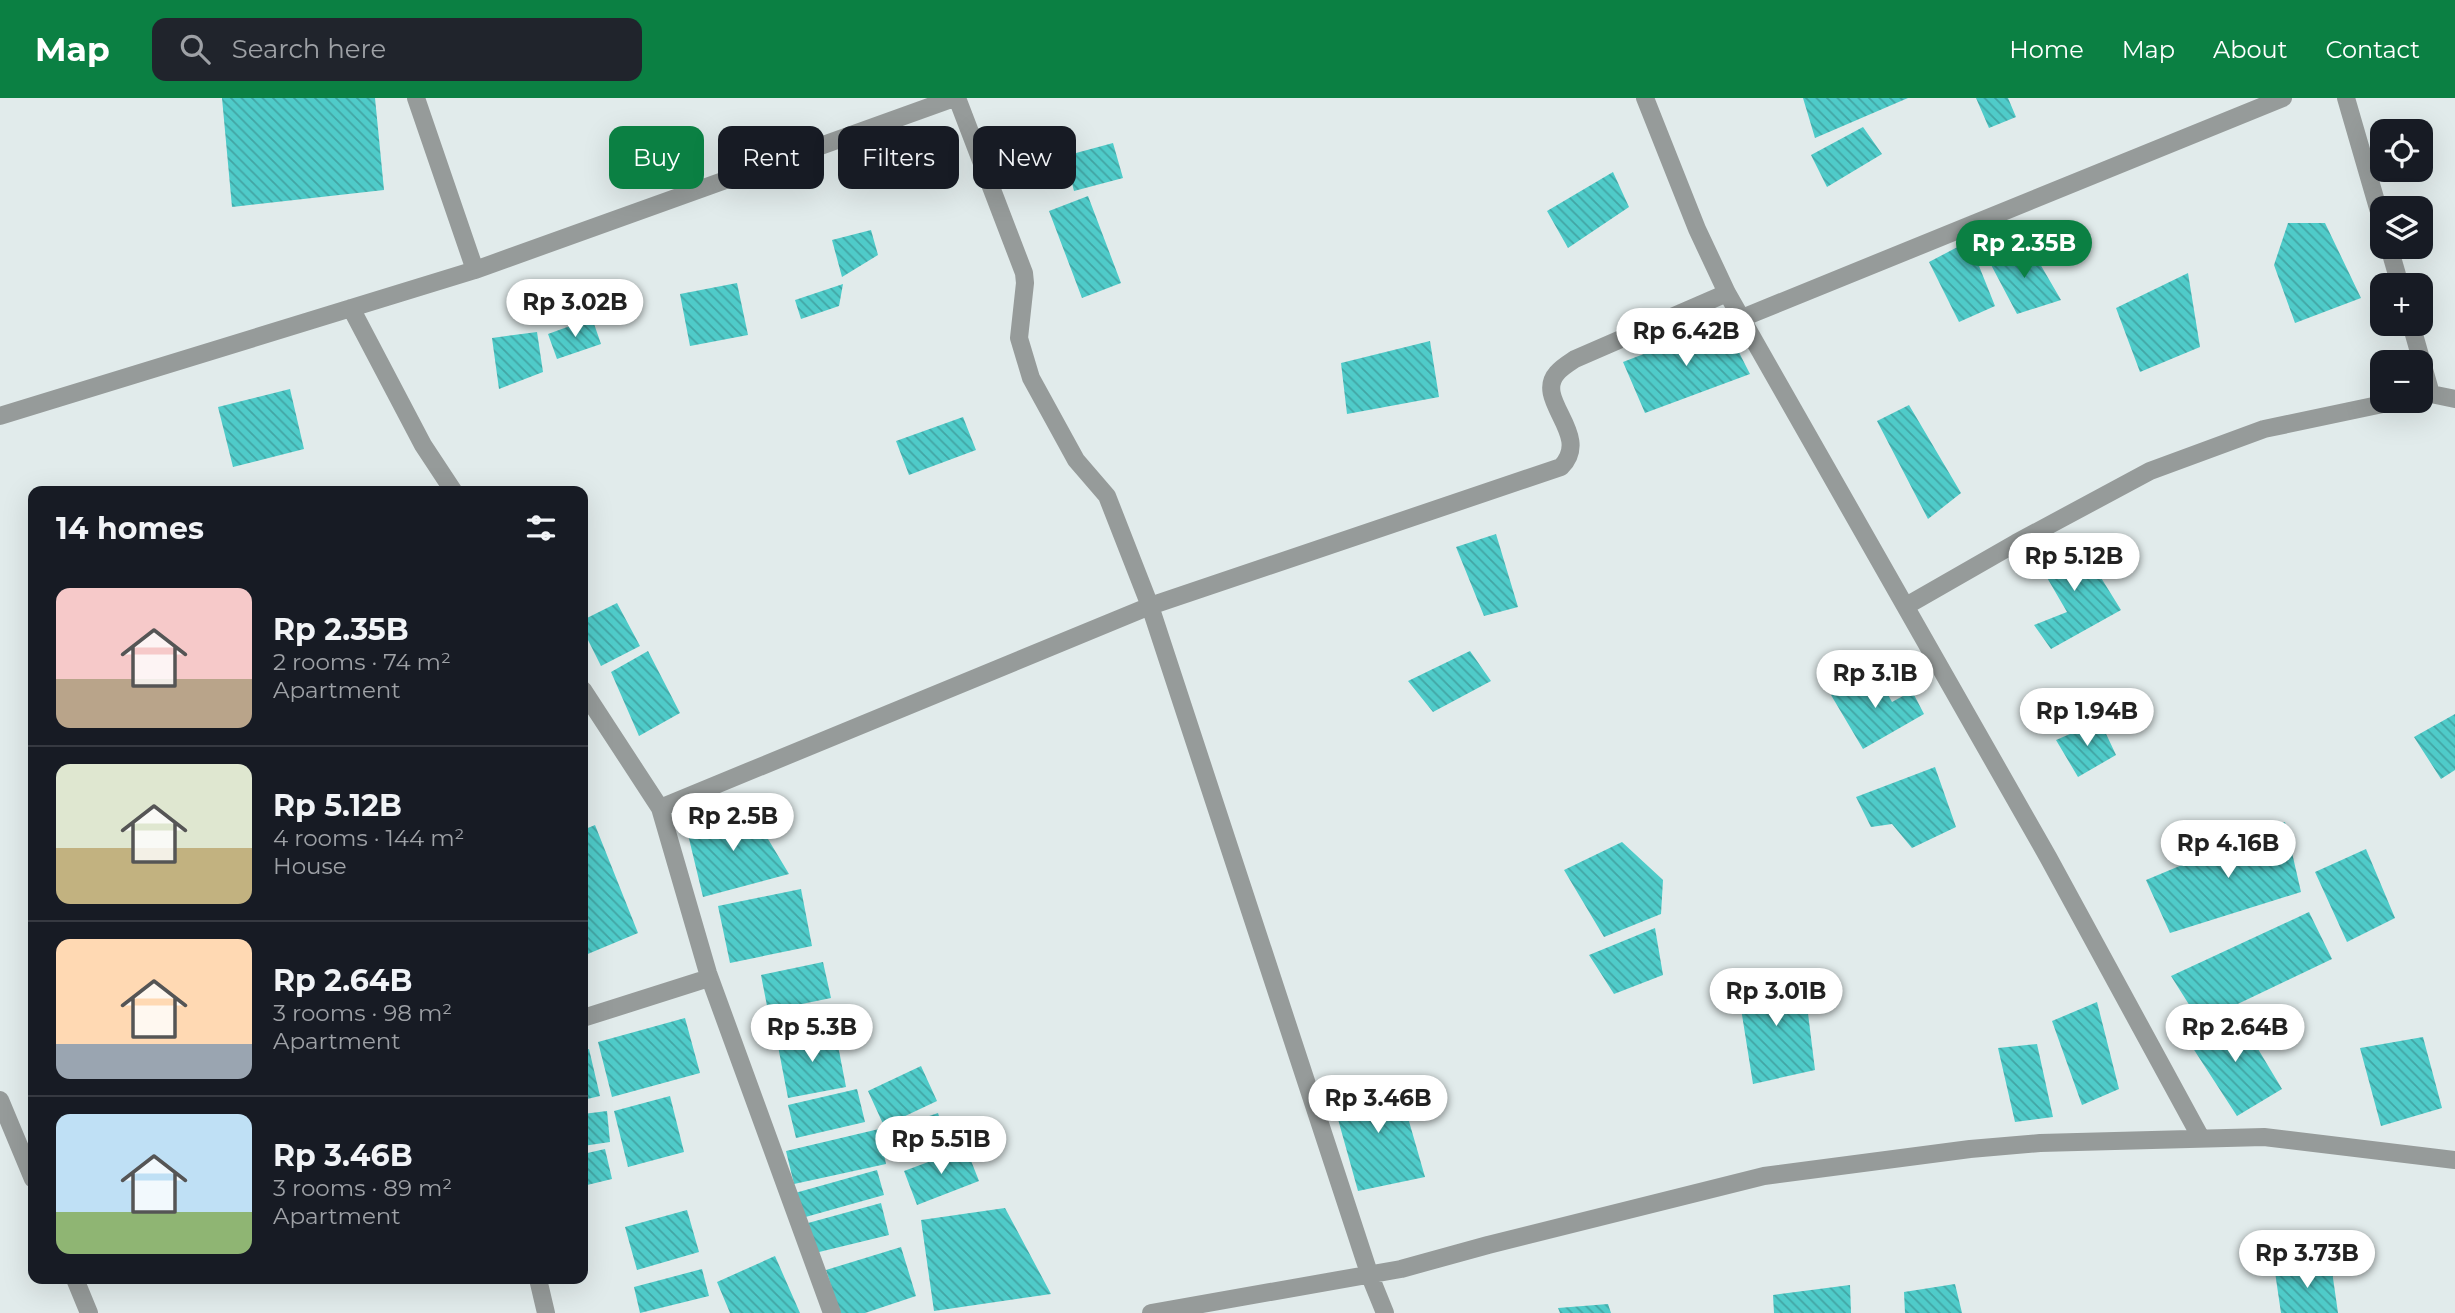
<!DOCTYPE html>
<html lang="en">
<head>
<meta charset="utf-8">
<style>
	:root { --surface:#171b24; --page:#20242c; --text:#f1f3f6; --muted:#9ea1a6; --line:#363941; --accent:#0b8043 }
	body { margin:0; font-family:Montserrat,sans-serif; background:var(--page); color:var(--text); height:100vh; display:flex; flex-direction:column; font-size:26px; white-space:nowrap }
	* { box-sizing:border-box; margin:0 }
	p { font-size:23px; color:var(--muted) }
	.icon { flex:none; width:38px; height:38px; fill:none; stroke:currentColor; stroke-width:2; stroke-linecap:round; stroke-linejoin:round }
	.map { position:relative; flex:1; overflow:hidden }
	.side { position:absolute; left:28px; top:388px; width:560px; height:798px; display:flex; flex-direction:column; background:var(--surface); border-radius:14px; box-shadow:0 7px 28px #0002 }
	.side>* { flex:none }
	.top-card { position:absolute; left:609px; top:28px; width:665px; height:63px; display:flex; gap:14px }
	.controls { position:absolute; left:2370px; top:21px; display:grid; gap:14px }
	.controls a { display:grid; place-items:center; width:63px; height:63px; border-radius:14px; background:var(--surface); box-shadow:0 7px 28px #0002; font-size:35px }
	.price { position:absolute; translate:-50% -60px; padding:0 16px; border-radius:24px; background:#fff; color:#222; font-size:23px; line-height:46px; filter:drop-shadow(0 2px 4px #0008) }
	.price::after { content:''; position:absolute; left:50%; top:42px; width:21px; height:16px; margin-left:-10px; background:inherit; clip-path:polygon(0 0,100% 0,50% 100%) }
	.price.active { background:var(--accent); color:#fff }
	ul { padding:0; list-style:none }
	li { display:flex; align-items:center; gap:21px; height:175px; padding:0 28px }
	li+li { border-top:2px solid var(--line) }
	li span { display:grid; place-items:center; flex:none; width:196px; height:140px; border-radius:14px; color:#555 }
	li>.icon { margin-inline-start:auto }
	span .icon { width:84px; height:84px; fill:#fffc; stroke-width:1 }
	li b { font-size:30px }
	h2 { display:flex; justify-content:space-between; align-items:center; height:84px; padding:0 28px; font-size:30px }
	.tag { padding:0 24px; border-radius:14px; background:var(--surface); box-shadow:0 7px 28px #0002; font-size:24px; line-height:63px }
	.tag.active { background:var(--accent); color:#fff }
	header { display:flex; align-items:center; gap:42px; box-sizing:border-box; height:98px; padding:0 35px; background:var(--accent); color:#fff }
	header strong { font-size:33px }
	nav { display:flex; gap:38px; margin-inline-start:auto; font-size:24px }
	.search { width:490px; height:63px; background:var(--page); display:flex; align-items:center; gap:18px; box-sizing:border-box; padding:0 24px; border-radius:14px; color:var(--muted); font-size:26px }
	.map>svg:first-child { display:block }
</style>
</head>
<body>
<header>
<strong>Map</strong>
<div class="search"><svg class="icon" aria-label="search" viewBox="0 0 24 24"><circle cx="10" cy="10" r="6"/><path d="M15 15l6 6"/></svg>Search here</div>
<nav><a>Home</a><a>Map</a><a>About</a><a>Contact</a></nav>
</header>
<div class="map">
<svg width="2455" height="1215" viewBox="0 0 2455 1215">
	<defs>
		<pattern id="building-back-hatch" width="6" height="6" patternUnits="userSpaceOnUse" patternTransform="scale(1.75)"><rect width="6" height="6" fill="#4fcbc9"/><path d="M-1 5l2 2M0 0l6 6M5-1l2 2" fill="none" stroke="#42a5a4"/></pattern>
	</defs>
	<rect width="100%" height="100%" fill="#e1ebeb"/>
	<!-- building -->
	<path fill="url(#building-back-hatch)" d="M222 0H375L384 92 232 109Z
		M1803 0H1908L1815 40Z
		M1976 0H2008L2016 19 1989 30Z
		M1863 29 1882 56 1827 89 1811 57Z
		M1113 45 1123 80 1074 93 1065 58Z
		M1613 74 1629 109 1568 150 1547 113Z
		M1088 98 1121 185 1082 200 1049 113Z
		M2288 125H2325L2361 200 2295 225 2274 167Z
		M871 132 878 157 842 179 832 142Z
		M1969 143 1995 208 1959 224 1929 164Z
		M2029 147 2061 202 2017 216 1989 163Z
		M2188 175 2200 249 2140 274 2116 210Z
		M737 185 748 237 690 248 680 196Z
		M843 186 839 208 801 221 795 202Z
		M592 220 601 246 557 261 548 236Z
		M1724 225 1750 276 1645 315 1623 264Z
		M537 234 543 274 499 291 492 240Z
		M1430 243 1439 299 1347 316 1341 265Z
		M290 291 304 351 233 369 218 309Z
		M1909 307 1961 395 1928 421 1877 323Z
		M963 319 976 352 909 377 896 343Z
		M1496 436 1518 509 1484 518 1456 449Z
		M2077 441 2121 512 2051 551 2034 527 2067 514 2035 459Z
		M617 505 640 548 601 568 583 532V522Z
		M648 553 680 615 639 638 611 574Z
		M1470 553 1491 583 1433 614 1408 583Z
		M1876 575 1892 604 1912 593 1924 616 1863 651 1831 597Z
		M2455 616V672L2441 681 2414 639Z
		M2100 623 2116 657 2078 679 2056 642Z
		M1935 669 1956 729 1912 750 1892 726 1871 729 1856 699Z
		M750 711 789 776 703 799 686 728Z
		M2285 724 2301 794 2170 835 2146 782Z
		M595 727 638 835 583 858V732Z
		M1622 744 1663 782 1661 816 1604 839 1564 772Z
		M2366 751 2395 820 2347 844 2315 774Z
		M801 791 812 848 730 865 718 808Z
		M2309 814 2332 861 2200 924 2171 878Z
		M1655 830 1663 877 1614 896 1589 857Z
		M823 864 831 900 768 913 761 877Z
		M1736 879 1804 883 1815 972 1753 986Z
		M2097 904 2119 991 2082 1007 2052 923Z
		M2237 916 2282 991 2237 1018 2187 941Z
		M685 920 700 975 612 999 598 944Z
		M835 932 846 989 788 1000 777 943Z
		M2423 939 2442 1010 2381 1028 2360 950Z
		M2037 946 2053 1019 2015 1024 1998 950Z
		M589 951 600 998 583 1002V953Z
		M921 968 937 1003 884 1028 868 993Z
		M1396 978 1425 1079 1358 1093 1331 996Z
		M857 991 865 1024 796 1040 788 1007Z
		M670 998 684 1054 628 1069 614 1013Z
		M607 1013 610 1044 583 1048V1016Z
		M938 1015 947 1043 900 1059 891 1031Z
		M879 1031 886 1066 794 1086 786 1053Z
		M966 1050 979 1083 917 1107 904 1073Z
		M605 1051 612 1081 583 1088V1056Z
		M877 1072 884 1097 802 1120 795 1095Z
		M881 1105 889 1137 815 1155 808 1125Z
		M1005 1110 1051 1196 934 1213 921 1122Z
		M687 1112 699 1154 637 1172 625 1129Z
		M901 1149 916 1198 865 1215H840L826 1172Z
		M775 1158 800 1215H730L717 1184Z
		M2331 1166 2338 1215H2281L2275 1174Z
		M702 1171 709 1198 640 1215 634 1189Z
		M1955 1186 1962 1215H1905L1904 1194Z
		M1850 1187 1851 1215H1774L1773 1197Z
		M1608 1206 1611 1215H1560L1558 1210Z"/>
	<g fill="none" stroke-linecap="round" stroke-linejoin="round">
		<!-- minor -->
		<path stroke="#969b9a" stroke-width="18" d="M416 0 475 172
			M957 0 1024 175 1025 185 1019 240 1031 280 1076 362 1107 398 1150 508 1370 1178 1385 1215
			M1645 0 1697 131 1727 195 2048 759 2201 1040
			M2346 0 2382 124
			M2389 149 2400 187
			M351 210 423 347 454 394
			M1742 220 2283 0
			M2411 226 2431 296 2455 301
			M0 318 475 172 954 0
			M1906 508 2016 445 2150 373 2264 331 2397 303
			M583 592 660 710 708 875 832 1215
			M660 710 1150 508 1561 369C1593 337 1533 302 1557 275 1562 269 1569 265 1575 261L1727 195
			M583 920 709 880
			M0 1002 33 1081
			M75 1181 89 1215
			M538 1181 546 1215
			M1151 1215 1401 1171 1488 1147 1764 1078 1970 1051 2040 1045 2264 1039 2455 1062"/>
	</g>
</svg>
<div class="controls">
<a><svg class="icon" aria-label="locate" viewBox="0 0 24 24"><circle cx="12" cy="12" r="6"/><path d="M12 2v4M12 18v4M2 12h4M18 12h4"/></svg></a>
<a><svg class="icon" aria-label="layers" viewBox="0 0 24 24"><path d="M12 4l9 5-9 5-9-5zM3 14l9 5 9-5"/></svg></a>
<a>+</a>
<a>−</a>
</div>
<b class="price active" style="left:2024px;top:182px">Rp 2.35B</b>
<b class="price" style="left:575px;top:241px">Rp 3.02B</b>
<b class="price" style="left:1686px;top:270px">Rp 6.42B</b>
<b class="price" style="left:2074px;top:495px">Rp 5.12B</b>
<b class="price" style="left:1875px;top:612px">Rp 3.1B</b>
<b class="price" style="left:2087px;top:650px">Rp 1.94B</b>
<b class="price" style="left:733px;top:755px">Rp 2.5B</b>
<b class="price" style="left:2228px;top:782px">Rp 4.16B</b>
<b class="price" style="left:1776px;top:930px">Rp 3.01B</b>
<b class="price" style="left:812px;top:966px">Rp 5.3B</b>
<b class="price" style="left:2235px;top:966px">Rp 2.64B</b>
<b class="price" style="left:1378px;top:1037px">Rp 3.46B</b>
<b class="price" style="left:941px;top:1078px">Rp 5.51B</b>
<b class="price" style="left:2307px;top:1192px">Rp 3.73B</b>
<div class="top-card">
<a class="tag active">Buy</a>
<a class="tag">Rent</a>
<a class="tag">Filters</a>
<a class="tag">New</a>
</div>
<section class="side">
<h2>14 homes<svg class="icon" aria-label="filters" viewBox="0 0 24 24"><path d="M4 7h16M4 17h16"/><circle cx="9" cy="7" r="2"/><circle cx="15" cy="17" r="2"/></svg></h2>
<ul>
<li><span style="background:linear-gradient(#f6c9c9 65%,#b9a48a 0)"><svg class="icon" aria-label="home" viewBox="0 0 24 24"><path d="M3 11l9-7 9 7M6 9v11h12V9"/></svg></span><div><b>Rp 2.35B</b><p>2 rooms · 74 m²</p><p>Apartment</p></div></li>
<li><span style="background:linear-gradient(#dfe7d0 60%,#c2b280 0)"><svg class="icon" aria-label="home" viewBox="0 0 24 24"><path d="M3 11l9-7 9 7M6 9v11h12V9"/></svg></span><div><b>Rp 5.12B</b><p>4 rooms · 144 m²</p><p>House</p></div></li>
<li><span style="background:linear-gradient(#ffd9b3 75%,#9aa5b1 0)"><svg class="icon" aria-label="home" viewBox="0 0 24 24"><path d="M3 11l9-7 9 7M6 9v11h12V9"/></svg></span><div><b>Rp 2.64B</b><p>3 rooms · 98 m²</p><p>Apartment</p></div></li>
<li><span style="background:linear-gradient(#bfe0f5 70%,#8fb573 0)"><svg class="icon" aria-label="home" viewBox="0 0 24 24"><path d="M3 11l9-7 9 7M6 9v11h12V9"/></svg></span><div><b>Rp 3.46B</b><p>3 rooms · 89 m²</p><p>Apartment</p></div></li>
</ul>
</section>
</div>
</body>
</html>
